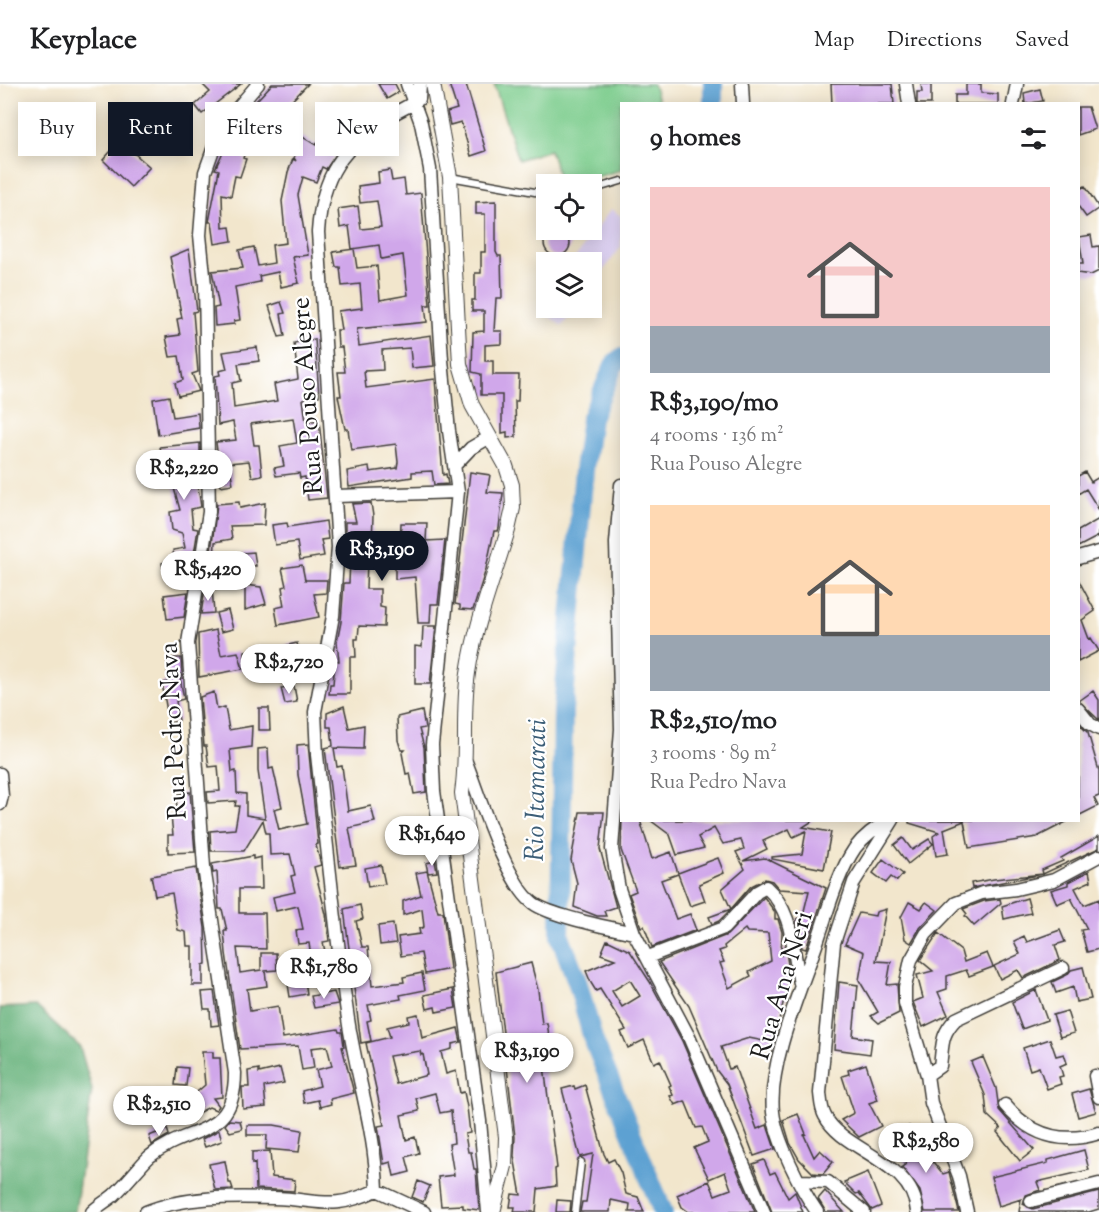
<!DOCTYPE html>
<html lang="en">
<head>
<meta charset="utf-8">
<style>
	:root { --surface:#fff; --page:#f2f2f2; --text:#202124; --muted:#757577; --line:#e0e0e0; --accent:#111827 }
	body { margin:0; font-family:"Sorts Mill Goudy",serif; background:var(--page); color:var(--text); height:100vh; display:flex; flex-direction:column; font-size:22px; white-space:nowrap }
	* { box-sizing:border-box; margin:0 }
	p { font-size:20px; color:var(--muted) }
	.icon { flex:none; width:33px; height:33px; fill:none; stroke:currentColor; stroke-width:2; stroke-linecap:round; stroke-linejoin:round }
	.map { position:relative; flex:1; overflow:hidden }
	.sheet { position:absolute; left:620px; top:18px; width:460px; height:720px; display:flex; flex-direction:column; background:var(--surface); border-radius:0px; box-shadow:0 3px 15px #0003 }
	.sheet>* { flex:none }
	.hud { position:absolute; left:18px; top:18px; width:512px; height:54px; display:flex; gap:12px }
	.controls { position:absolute; left:536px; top:90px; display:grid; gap:12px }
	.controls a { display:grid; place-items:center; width:66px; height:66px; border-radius:0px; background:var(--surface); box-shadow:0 3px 15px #0003; font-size:30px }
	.price { position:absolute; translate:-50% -51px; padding:0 14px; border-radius:21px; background:#fff; color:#222; font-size:20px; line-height:39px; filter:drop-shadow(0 2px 3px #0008) }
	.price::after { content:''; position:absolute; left:50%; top:36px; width:18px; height:14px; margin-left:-9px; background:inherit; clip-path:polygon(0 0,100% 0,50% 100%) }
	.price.selected { background:var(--accent); color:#fff }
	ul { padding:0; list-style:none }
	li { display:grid; align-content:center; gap:12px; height:318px; padding:0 30px }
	li span { display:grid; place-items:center; height:186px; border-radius:0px; color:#555 }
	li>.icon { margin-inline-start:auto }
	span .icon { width:108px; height:108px; fill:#fffc; stroke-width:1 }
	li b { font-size:26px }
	h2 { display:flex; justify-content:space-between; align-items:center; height:72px; padding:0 30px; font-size:26px }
	.tag { padding:0 21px; border-radius:0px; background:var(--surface); box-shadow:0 3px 15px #0003; font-size:21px; line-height:54px }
	.tag.selected { background:var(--accent); color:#fff }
	header { display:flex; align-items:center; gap:36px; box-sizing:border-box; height:84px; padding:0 30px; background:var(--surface); border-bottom:2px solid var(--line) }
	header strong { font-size:28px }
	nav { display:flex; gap:33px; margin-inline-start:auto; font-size:21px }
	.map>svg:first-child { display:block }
</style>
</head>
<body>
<header>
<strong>Keyplace</strong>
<nav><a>Map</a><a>Directions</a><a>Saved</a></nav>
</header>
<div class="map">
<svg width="1099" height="1128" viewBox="0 0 1099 1128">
	<rect width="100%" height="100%" fill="#fff"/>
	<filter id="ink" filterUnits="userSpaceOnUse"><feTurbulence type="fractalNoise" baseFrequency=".0167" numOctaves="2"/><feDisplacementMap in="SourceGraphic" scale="12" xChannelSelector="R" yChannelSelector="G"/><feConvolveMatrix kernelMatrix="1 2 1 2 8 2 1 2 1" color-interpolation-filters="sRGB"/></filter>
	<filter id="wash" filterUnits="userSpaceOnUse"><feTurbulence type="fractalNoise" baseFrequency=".008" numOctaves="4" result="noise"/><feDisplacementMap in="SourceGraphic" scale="24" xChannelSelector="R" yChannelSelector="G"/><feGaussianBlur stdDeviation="1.35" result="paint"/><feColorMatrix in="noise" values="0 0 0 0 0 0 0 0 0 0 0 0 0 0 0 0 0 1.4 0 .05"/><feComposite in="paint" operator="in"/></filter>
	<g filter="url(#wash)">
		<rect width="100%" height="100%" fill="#f2e6cc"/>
		<!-- built -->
		<path fill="#e0d4f4" d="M611 125 621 132V163L591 203V178H572Z
			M546 213V224H576L562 242 538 224Z"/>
		<!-- green -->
		<path fill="#7bcc8c" stroke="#4c7454" stroke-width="1.5" d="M494 0H653L659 19 621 20V86L571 100H561L550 66 518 76Z"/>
		<!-- forest -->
		<path fill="#64b078" stroke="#40664a" stroke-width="1.5" d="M36 922 80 963 92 1005 75 1128H0V924Z"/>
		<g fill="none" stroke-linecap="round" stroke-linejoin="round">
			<!-- river -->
			<path stroke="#5da1d2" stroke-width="20" d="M713 20V0
				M621 274 614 281 591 334 584 386 563 626 560 852 578 900 593 955 663 1128"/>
		</g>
		<g id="blocks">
			<!-- building -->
			<path fill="#d0a7ea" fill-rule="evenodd" d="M202 0H241L202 30 195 21 210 8Z
				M272 0H308L271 38 263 29 253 42 241 33Z
				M378 0H395L399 8 387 15Z
				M449 0H466L486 67 471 72 461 38 450 41 447 28 457 25Z
				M831 0H892L894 20H832Z
				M921 0H931V20H917V8H922Z
				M966 0H981V9L998 10V20H955V11H966Z
				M1040 5 1043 17 1025 20 1024 9Z
				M331 21 347 38 337 47 321 30Z
				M1078 23H1088L1095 45 1078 51Z
				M163 27 179 47 170 54 153 35Z
				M328 46 344 59 326 85 322 83 316 98 303 93 298 111 308 171 293 173 299 199 281 203 278 188 259 192 260 198 235 203 240 236 234 237V240L215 242 214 224 219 223 212 187 243 184 239 166 254 163 258 182 274 179 272 161 286 159 282 117 288 88 293 75 296 77 294 74 297 66 294 64 301 52 316 61Z
				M231 51 249 58 243 74 246 75 240 93 235 92 231 112 222 110 223 144 230 143 232 157 215 160 212 138H209L219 86 215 85Z
				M120 57 150 83 131 103 103 76Z
				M390 86 392 97 404 95 406 111 421 109 430 221H425L427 238 357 245 359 262 431 251 434 282 412 284 410 264 382 266 383 286 364 287 366 304 435 295 443 391 446 390 448 400 434 401 432 387 412 388V393L349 403 347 387 369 383 370 388 397 384 398 378 396 360 351 366 348 345H345L338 312H341L338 288H345L342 263H338L337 246H341L338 227 362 224 360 200 342 202 340 183H336L333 168 354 165 357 184 377 182 380 216 408 211 407 204 403 171 381 175 379 161 352 165 349 142 340 144 338 125 358 122 361 145 381 143 377 117 360 119 358 102 379 99 378 88Z
				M1085 102 1099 124 1086 133 1078 122V106Z
				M496 117V168L498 172H501L502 214H496L494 247H502V260L485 261V277H493V291H519L518 317H515L516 353 507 354V348L502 349V311H481V290L472 288 473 248 484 247V227H472V216H475V189H481V168H485V130H476V118Z
				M544 159a13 13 0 1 1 26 0a13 13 0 1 1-26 0Z
				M1091 151 1093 163 1099 162V187L1091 191 1078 189V180H1083L1079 153Z
				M189 165 197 227 193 228 198 288 192 290 199 307 178 312 175 299 183 296 179 272 170 273 166 253 180 251 177 235 182 234 170 173Z
				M281 218 285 229 281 230 285 252 279 253 269 222Z
				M315 255 319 312 303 315 306 338 319 336 327 414 308 416 305 393 300 394 299 389 276 392 274 384 284 382 280 362 297 359 293 334 251 340 254 361H259L262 391 252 393 249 377 229 379 233 400 221 402 216 358 236 356 233 338 218 341 215 292 220 291 219 287 227 285 223 268 257 263 259 277 238 280 241 297 232 299 234 324 277 317 274 300 298 295 294 259Z
				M169 312 173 333 198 329 199 344 158 351 153 315Z
				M200 359V402L198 403 201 423 191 425 193 444 198 445 191 488 164 489 162 479 174 475 173 466 185 464 182 449 172 446 170 428 180 426 165 371 162 372 160 363Z
				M470 388 490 391 487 408 503 409 499 444 498 447H494L486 485 473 526 460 525V521L455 520Z
				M1085 388 1091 398 1099 393V426L1086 405 1078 410V392Z
				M239 418 240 424 265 419 264 441 230 442 232 455 215 458 214 477 210 476 217 420Z
				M371 419 373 432 372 458 400 460 401 439H427L426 457 445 456 438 520H431L430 539H418L415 493 395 495V477H367L366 505H380V523L385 524 384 543 359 542 358 555H355L356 573H350V610H329L330 600H333L335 577H339L337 558 341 538 344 499H349L350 476H345V438H356L352 420Z
				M1099 435V452L1078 463V447Z
				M326 437 328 455 321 456 324 472 300 476 297 458 275 461 272 441 287 439 288 443Z
				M254 468 256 482H244L243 469Z
				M302 481 305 496H327L326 509 314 510 319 533 278 541 275 524 284 522 282 510 284 509 283 503 286 502 282 484Z
				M1078 495 1095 527 1082 536 1089 555 1091 554 1099 567 1078 578Z
				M245 501 261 503 266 520 245 526Z
				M212 504 214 529 201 530 205 505Z
				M188 508 184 533 167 535 164 511Z
				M228 526 233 545 221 548 216 529Z
				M423 542H436L430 600H415V562L422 563Z
				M216 546 221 571 238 568 243 585 199 593 198 550Z
				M297 559 301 575 280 580 276 564Z
				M259 564 263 581 245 585V567Z
				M167 574H181L182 594H180L184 615 176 617 179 637 169 639 162 599 168 598Z
				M294 602 297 618 285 620 281 604Z
				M1093 607 1099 616V636L1079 617Z
				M214 608 217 625 225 623 229 646 252 642 251 663 230 666 232 688 236 687 237 709 246 710V731L265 734 258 687V665L268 664 269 685 273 684 282 723 274 725 279 746 307 740 298 691 297 661 308 660 318 760 316 761 321 781 314 783 326 830 329 857 323 858 327 877 312 879 309 859 298 860 296 846 303 845 298 822 276 827 273 813 295 808 291 792 295 791 290 770 270 771 269 749H266L263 736 244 767H211L210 747 235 745 239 722H235L236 717 208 719 207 708 220 707 218 682 209 683 206 662H204L200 613Z
				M344 622 349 644 364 641 363 665 334 664 337 683 342 682 348 727 371 722 375 738 349 744 356 781 340 783 325 664 333 662 331 643H327V629Z
				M259 624H269L270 646H259Z
				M422 627 425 644 419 645 424 663 426 708 414 710 410 689 406 690 402 669 405 666H401L398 656 397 633Z
				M1078 639 1088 649 1099 687V712L1094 714 1098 722 1078 732Z
				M190 708 195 768 168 769V751H173L171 732 178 731 176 715 180 713 179 710Z
				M580 728H604L600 765 616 823 604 827 606 832H597L574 823 577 799 571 776Z
				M622 736H640L652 775 671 768 678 789 718 774 724 789 699 800 705 817 690 822 678 790 661 796 676 835 690 830 696 846 652 863 644 842 641 843 629 810 636 807 621 766Z
				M650 736H814L803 743 831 748 824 785 772 775V773L802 770 806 747 793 753 789 745 763 757 767 765 743 777 765 774 826 804 806 865 802 864 796 838 798 834 802 835 809 807 779 805 772 797 765 795 751 802 731 825 722 805 745 785 736 768 744 765 741 756 723 760 714 744 698 753 704 764 677 771 670 751Z
				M909 736H1070L1037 753 969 764 964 737 944 745 948 770 936 772 933 752 939 748 909 739Z
				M431 749 434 769 430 770 425 750Z
				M1099 752V764L1043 790 1042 786 1063 777 1061 774Z
				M903 754 912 766 929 755 933 760 908 780 894 761Z
				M253 772V775L261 773 262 805H239V829H265L266 865 237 864 240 889 261 886V869H276L277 886 265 887 267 902 247 905 250 927 278 922 283 954 338 945 339 948H342L344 962 342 963 354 1009 330 1015 331 1020 320 1023 318 1016 304 1019 302 1007 320 1002 316 986 332 982 327 962 311 964 314 984 302 986 298 962 240 965 226 869 224 847H227L222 825H219L217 788 213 789 212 780Z
				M883 775 903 790 897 797 891 793 886 799 873 789Z
				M435 777 437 788 428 789 426 779Z
				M381 781 385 800 368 803 365 784Z
				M196 784 205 844 206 880 203 881V901H192V862H187L186 848 178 846 172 809 155 812 151 792Z
				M427 787 438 828H443L450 885 425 890 421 869 401 872 398 853 420 850 419 845 424 843 422 825 403 831V817L421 811 416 789Z
				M1089 787 1091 797 1075 804 1084 821 1099 815V865L1087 868 1081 846 1087 845 1071 814 1057 820 1051 806 1068 801V798Z
				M1043 790 972 804 971 799 994 795Z
				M764 813 775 828V835H778L782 848 781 872 785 862 789 887 787 915H784L774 959 749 954 721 963 729 985 735 983 757 1045 767 1041 775 1065 754 1072 727 1000 717 987 689 922 659 878 727 851ZM745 845 747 848 768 849 771 877 749 888 751 892 729 904 720 879 724 878 719 867 725 865 724 862Z
				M1027 814 1031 829 1004 835 1002 822Z
				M1000 815 1001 819 974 842 965 832 967 830 963 825 984 817Z
				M909 818 921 825 926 818 937 826 920 844 911 859 905 855 901 833Z
				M360 821 363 835 356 837 362 863H368L372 902 404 898 403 893 422 889 425 906 400 911 401 915 368 921 371 936 367 937 371 957 361 959 344 825Z
				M731 825 719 837 712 840 709 833Z
				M886 825 876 877 891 878 887 901 897 900 899 929 879 939 871 932 878 928 859 896 864 868 845 860 859 829 875 832 876 828Z
				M393 840 396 859 380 861 378 842Z
				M1060 846 1065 858 1055 861 1060 876 1023 894 1018 886 1000 895 994 882 1020 870 1014 857 1024 852 1027 858Z
				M938 849 961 867 964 878 987 869 993 883 969 892 966 886 947 892V905L938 908 948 931 923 943 913 918 923 914 917 891 933 887 920 876Z
				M607 856 630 867 650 898 682 957 755 1128H689L682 1123 677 1111 709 1097 715 1111 731 1105 725 1088 709 1095 694 1064 708 1058 702 1043 696 1044 685 1017 675 1021 670 1012 673 1011 669 1002 671 1001 660 976 654 979 644 956 628 964 621 948 626 946 600 905 596 907 591 899 586 887 615 875 601 870ZM630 896 640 912 622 923 612 907Z
				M531 879 538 906 542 940 547 939 551 964 542 966 557 1084 555 1085 556 1102 538 1105 536 1128H514L515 1123H510L512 1110 521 1111 514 1072 515 1053 496 888Z
				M1083 883 1091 915 1076 918 1073 903 1056 909 1052 898 1067 891 1071 886Z
				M303 884 307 910 290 913 286 887Z
				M839 898 858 901 853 952 872 955 870 970 834 965Z
				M453 905 456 924 436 928 435 923 427 925 424 911Z
				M1036 906 1047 936 1022 945 1012 918Z
				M214 907 219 941 211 942 210 925H204L202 908Z
				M334 908 338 920 314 924 311 912Z
				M1067 927 1074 949 1060 953 1053 931Z
				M418 930 422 954 458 944 461 958 452 960V965L441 968 446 990 456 987 460 1009 464 1008 467 1023 470 1049 465 1050 468 1068H471L474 1085H476L479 1126 463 1124V1121L441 1122 438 1093 454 1091 449 1060 454 1059 451 1027 440 1029 435 1009 416 1014 419 1027 401 1031 406 1056 415 1053 419 1069 406 1073 410 1088 394 1092 391 1078 384 1080 378 1042 384 1041 366 959 390 953 387 943 409 938 408 932ZM420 967 421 971 423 970 427 991 396 1000 389 972Z
				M1050 955 1056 972 1064 970 1067 979 1060 982 1063 992 1059 993 1061 1000 1047 1005 1039 983 1030 986 1023 964Z
				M202 968H213V974H220L222 1013 213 1014 219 1022 216 1026 209 1023 196 1030 184 1019 205 1001Z
				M983 973 996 1004 999 1026 1034 1066 1020 1077 997 1048 1001 1044 987 1031 985 1011 971 978Z
				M866 980 878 1016 869 1019 881 1042 859 1053 841 1036 854 1029 842 992 849 990 848 986Z
				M177 983 188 984 186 1002 175 1001Z
				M280 984 284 999 264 1003 266 1023 243 1025 242 1003H249L248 987 259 985V989Z
				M585 1001 604 1070 608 1078 614 1075 621 1089 626 1110 638 1113 644 1128H629L630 1120 611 1116 610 1128H580L582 1118H586L593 1070 580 1073 562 1005 574 1002 575 1005Z
				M1089 1005 1096 1028 1078 1033 1072 1010Z
				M798 1030 806 1050 804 1051 814 1073 820 1066 833 1078 823 1090 813 1089 799 1075 790 1059 783 1036Z
				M229 1036 240 1037 242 1045 230 1048 225 1041Z
				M247 1041H274L302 1046 299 1068 266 1065 267 1051H247Z
				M909 1042 924 1067 943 1090 949 1088 959 1128H925L920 1107 902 1083 906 1080 890 1053Z
				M167 1045 169 1051 152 1061 149 1052Z
				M219 1046 222 1057 205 1063 202 1055Z
				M1084 1066 1089 1086 1037 1098 1040 1106 1026 1111 1023 1120 1033 1125 1099 1108V1125L1089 1128H1019L1021 1115 999 1122 991 1093 1048 1079V1076Z
				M270 1067 272 1093 295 1096 294 1107 256 1105 255 1079 252 1080V1068Z
				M764 1076 770 1090 775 1088 788 1114 795 1108 803 1128H772L753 1080Z
				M225 1077 229 1099H231L233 1105 215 1106 209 1080Z
				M868 1088 881 1122 872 1126 859 1109 856 1110 844 1098Z
				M418 1097 430 1102 423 1118 412 1113Z
				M825 1107 833 1116 844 1128H826L818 1115Z
				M557 1116 571 1117 570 1128H556Z"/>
		</g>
	</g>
	<g filter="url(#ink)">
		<use href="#blocks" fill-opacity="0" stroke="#3c3a36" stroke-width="1.5"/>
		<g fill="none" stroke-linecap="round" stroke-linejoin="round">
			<defs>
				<path id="service" d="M450 93 546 110
					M591 106 621 97
					M575 1128 581 1078"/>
				<path id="minor" d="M407 0 421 39 430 85 442 276 449 347 458 408 432 661 434 707 480 1037 488 1128
					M742 0 743 20
					M906 0 909 20
					M1013 20 1017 0
					M454 382 471 364 490 353
					M621 401 616 459 621 645 612 765 619 805 634 849 689 953 764 1128
					M336 412 458 408
					M1078 474 1099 468
					M1078 625 1090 640 1099 645
					M466 678C479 711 506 799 533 819 550 832 611 844 634 849
					M0 690 2 712 0 720
					M893 736 854 798 834 859 820 1009C821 1017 821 1025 825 1032 842 1067 914 1077 917 1128
					M648 873 724 844 757 808 766 803C794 828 792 865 800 899
					M927 991 940 982C943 962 940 951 956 935L1063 884
					M1095 992 1099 1013
					M1005 1021C1030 1051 1061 1061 1099 1049
					M801 1097 828 1098 864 1128
					M377 1106C375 1044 357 995 348 935 335 847 327 759 317 671L315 628 333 532 338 463 318 148C322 90 342 64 390 32 399 26 410 22 419 15L420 0
					M377 1106 424 1128
					M1031 1117 1099 1100
					M92 1128C99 1121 107 1117 114 1111 127 1099 137 1085 149 1073 188 1040 235 1056 235 989L204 783 188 559 209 428 205 201 200 151 205 88 215 60 230 33 258 0
					M146 1128C184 1112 231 1113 273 1114 320 1115 329 1128 377 1106
					M817 1128C801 1105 776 1056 773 1028 768 980 800 907 816 861 827 830 836 792 855 764 864 752 876 743 890 736
					M967 1128 959 1092 931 1019 927 991 905 919V903L911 876 926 850 956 819 982 809 1016 805 1054 796 1099 772"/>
				<path id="tertiary" d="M433 0 450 93 460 280 472 321 506 382 512 401 513 424 508 446C494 493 475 541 468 589 462 629 468 669 462 709L506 1053 505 1082 493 1128"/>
			</defs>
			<!-- service casing -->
			<use href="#service" stroke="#3c3a36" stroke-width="9"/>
			<!-- minor casing -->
			<use href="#minor" stroke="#3c3a36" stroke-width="15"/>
			<!-- tertiary casing -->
			<use href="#tertiary" stroke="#3c3a36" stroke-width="16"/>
			<!-- service -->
			<use href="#service" stroke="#fff" stroke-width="6"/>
			<!-- minor -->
			<use href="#minor" stroke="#fff" stroke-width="12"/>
			<!-- tertiary -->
			<use href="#tertiary" stroke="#fff" stroke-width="14"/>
		</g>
	</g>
	<g text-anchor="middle" stroke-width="4.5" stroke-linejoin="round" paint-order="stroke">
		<!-- street labels -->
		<g font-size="26" fill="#1c1c1c" stroke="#fff">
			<text transform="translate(306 312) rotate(-94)" y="9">Rua Pouso Alegre</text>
			<text transform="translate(172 647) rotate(-93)" y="9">Rua Pedro Nava</text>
			<text transform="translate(781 901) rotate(-73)" y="9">Rua Ana Neri</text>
		</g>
		<!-- water labels -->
		<g font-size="27" font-style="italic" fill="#3c5e77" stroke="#fff">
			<text transform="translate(535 706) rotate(-89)" y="9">Rio Itamarati</text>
		</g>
	</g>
</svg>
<div class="controls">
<a><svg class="icon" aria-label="locate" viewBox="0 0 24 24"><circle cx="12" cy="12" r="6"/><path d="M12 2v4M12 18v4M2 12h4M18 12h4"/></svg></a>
<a><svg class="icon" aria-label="layers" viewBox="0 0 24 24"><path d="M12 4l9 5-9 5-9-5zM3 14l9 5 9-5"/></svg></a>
</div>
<b class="price" style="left:184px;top:417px">R$2,220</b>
<b class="price selected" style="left:382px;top:498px">R$3,190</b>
<b class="price" style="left:208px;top:518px">R$5,420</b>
<b class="price" style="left:289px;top:611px">R$2,720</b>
<b class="price" style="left:432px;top:783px">R$1,640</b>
<b class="price" style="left:324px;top:916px">R$1,780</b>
<b class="price" style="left:527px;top:1000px">R$3,190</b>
<b class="price" style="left:159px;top:1053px">R$2,510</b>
<b class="price" style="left:926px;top:1090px">R$2,580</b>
<div class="hud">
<a class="tag">Buy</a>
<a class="tag selected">Rent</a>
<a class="tag">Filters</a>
<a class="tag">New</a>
</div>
<section class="sheet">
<h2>9 homes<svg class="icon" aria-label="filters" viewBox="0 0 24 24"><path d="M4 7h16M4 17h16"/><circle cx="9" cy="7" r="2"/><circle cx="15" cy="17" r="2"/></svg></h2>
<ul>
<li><span style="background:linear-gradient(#f6c9c9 75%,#9aa5b1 0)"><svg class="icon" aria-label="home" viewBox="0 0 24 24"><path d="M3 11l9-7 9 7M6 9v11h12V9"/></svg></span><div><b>R$3,190/mo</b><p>4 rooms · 136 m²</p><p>Rua Pouso Alegre</p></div></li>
<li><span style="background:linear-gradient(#ffd9b3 70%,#9aa5b1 0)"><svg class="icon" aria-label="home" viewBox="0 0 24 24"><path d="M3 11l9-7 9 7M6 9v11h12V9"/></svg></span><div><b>R$2,510/mo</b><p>3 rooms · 89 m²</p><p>Rua Pedro Nava</p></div></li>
</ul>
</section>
</div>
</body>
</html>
